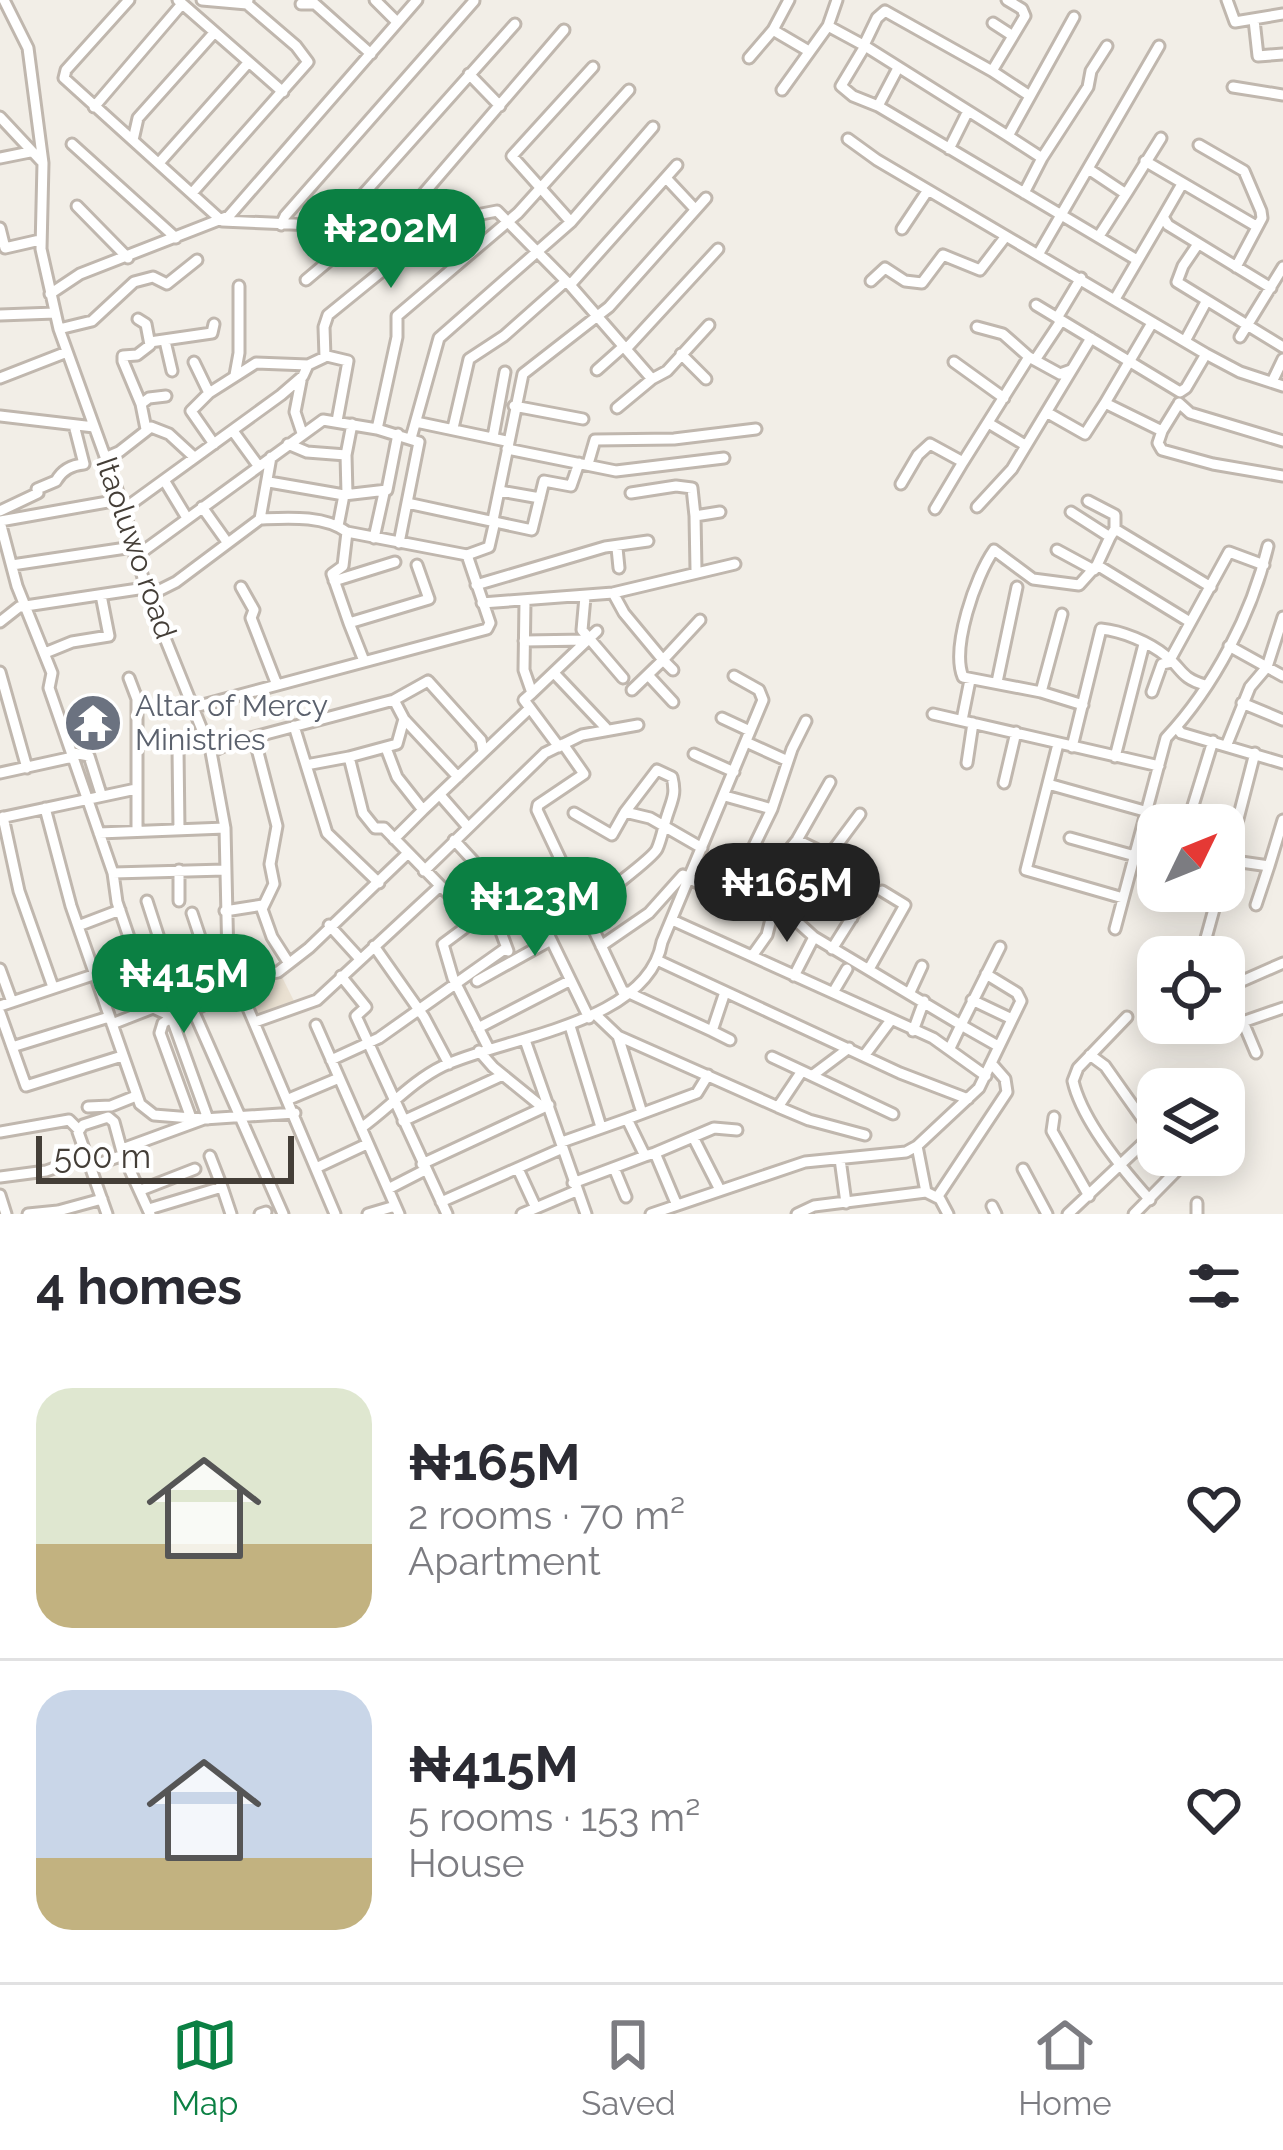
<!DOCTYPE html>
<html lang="en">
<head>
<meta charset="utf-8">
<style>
	:root { --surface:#fff; --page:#f2f2f3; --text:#2b2b33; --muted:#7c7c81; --line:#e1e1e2; --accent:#0b8043 }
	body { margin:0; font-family:Raleway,sans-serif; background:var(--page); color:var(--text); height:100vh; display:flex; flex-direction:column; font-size:45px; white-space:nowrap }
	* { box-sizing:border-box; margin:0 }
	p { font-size:39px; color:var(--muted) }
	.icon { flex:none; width:66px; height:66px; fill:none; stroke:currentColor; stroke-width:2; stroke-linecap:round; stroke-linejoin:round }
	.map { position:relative; height:1214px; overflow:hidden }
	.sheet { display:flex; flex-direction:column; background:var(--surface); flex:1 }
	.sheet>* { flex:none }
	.needle { width:78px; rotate:47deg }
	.fabs { position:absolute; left:1137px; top:804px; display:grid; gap:24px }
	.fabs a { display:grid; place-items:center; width:108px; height:108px; border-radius:24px; background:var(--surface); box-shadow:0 6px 30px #0003; font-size:60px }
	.scale { position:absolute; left:36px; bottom:30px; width:258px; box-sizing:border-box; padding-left:12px; border:6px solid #443e37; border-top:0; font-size:33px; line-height:42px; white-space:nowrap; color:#443e37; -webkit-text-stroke:9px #fff; paint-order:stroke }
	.price { position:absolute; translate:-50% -102px; padding:0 27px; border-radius:42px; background:var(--accent); color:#fff; font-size:39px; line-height:78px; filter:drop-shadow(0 3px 6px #0008) }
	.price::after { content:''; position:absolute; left:50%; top:72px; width:36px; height:27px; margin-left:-18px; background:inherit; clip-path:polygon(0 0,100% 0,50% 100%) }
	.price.on { background:#222; color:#fff }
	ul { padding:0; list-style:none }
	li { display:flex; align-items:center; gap:36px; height:300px; padding:0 36px }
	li+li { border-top:3px solid var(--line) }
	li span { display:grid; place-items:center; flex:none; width:336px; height:240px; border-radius:36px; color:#555 }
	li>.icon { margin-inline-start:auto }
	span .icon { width:144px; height:144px; fill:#fffc; stroke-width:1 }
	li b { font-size:51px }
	h2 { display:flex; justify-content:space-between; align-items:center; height:144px; padding:0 36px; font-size:51px }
	.menu { display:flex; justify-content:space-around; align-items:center; height:168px; border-top:3px solid var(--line); background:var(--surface); font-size:33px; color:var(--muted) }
	.menu a { display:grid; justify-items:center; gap:6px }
	.menu .on { color:var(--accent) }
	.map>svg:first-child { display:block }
</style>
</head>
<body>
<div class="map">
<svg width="1283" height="1214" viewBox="0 0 1283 1214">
	<rect width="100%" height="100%" fill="#f2eee7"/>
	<!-- education -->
	<path fill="#eae1d2" d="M280 973 297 1007 255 1020 238 983Z"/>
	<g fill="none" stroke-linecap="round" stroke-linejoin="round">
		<defs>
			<path id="minor" d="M4 0 28 48 43 163 41 249 59 329 124 509 148 596 211 752 225 828 228 961 335 1214
				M129 0 66 70 64 78 222 221 362 227 430 213 466 217 497 211 570 285 652 379 667 371 709 325
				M178 0 283 92
				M202 0 247 4 248 0
				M375 0 397 22
				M789 0 773 30 807 50
				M1007 0 1022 9 1025 16 992 71 1030 96
				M1227 0 1235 22 1283 14
				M301 4H315L371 54
				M1254 20 1258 56 1283 54
				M993 23 1013 36
				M828 26 865 46
				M864 45 877 18 885 11 992 71
				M749 58 773 30
				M898 68 878 106 1137 260
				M469 74 500 106
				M1233 87 1283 95
				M782 90 828 26 837 0
				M878 106 853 96 841 86 865 46 1008 136
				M94 107 182 4
				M0 117 43 163
				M848 139 877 160 1206 354 1240 372 1283 386
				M133 140 138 118 213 34
				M72 144 176 238
				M1199 145 1244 171 1261 211 1262 218 1236 267
				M949 149 968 111
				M0 158 30 152
				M1042 158 1088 87 1091 71 1107 46
				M1145 161 1256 226
				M159 163 248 63
				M1090 170 1126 194 1099 236
				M666 178 695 209
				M1182 184 1163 217 1168 225 1271 288
				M193 192 308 62 296 46 247 4
				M1024 193 1042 158 1008 136 1074 17
				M1126 194 1161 138
				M77 206 128 258
				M400 221 564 30
				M571 222 512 156 593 67
				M281 225 285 216 474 1
				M335 226 515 24
				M0 228 5 248 40 240
				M902 229 928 190
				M1198 244 1183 266 1177 282 1283 347
				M1039 253 1159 46
				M306 280 369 227
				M871 281 885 268 905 281 922 283 943 255 980 270 1006 236
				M570 285 677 165
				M50 294 80 274 229 216 417 0
				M1115 299 1163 217
				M1036 305 1180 392 1186 388 1206 354
				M0 315 55 313
				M1057 318 1081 278
				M138 319 146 324 150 345 137 355 123 356V361L141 404 146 429
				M1152 323 1105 403 1162 431 1178 405
				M977 327 1003 334 1029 357
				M59 329 92 321 134 282 153 277 167 284 197 260
				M1240 337 1283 267
				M165 341 172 371
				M1185 341 1206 302
				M150 342 212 333 214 324
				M626 349 718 249
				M681 354 706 379
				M325 357 324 327 328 315 408 250 416 233 412 218
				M1035 360 1061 321
				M194 362 209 393
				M954 362 1004 398
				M597 370 624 346
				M235 375 239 353V286
				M0 378 67 352
				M301 381 295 412 302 433
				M1272 382 1283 359
				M1179 403 1190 413 1283 441
				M141 404 149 398 166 396
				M514 406 583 419
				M617 408 652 379
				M1048 413 1085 434 1105 403
				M0 416 94 427
				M416 422 506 441
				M990 424 1025 445
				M453 428 469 359 504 336 566 281
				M377 429 397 337V316L518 213 629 90
				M233 431 257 464
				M1162 431 1158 443 1162 450 1213 464 1283 476
				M493 437 505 372
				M411 438 439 338 571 222 653 127
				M214 444 191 411 209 393 256 363 308 365
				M288 444 307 452 346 455
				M507 449 616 471 724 458
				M105 458 119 452 151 427 169 434 194 457
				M588 464 595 440 674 439 756 429
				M164 480 187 518
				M269 482 344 495 338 526
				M901 484 918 455 930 444 963 462 1029 357 1060 374 1071 370
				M500 491 540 498
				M631 493 676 486 692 488 695 516
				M347 494 346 455 352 424
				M344 495 387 490 398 434
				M1088 501 1115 515V529
				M407 503 532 530 544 481 571 486 579 463
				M202 507 227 542
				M977 507 1012 469 1091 338
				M124 509 281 395 303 376 308 365 327 356 348 361 337 421
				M935 509 963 462
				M0 511 38 493 37 489 56 481C62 470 71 465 84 464L74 425
				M1071 512 1110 537 1115 529 1211 587
				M260 519C287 518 324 515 347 532L467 555
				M493 520 523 374 609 307 706 198
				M0 521 119 500
				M0 522 17 586 52 673 49 688 113 873 117 902 153 1008
				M347 532 343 566 332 574 349 623
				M374 538 384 493
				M617 548 619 568
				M1057 550 1094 570
				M135 557 323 420 377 429 419 442 399 543
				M12 565 133 547
				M1097 565 1190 622
				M696 570 695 516 720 512
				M334 581 395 562
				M476 585 605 547 648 541
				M241 587 254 610 251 618 277 685
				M613 593 624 613 663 660 700 620
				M148 596 176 582 260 519 271 457
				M585 597 582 630 623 678
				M525 601 524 670 532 693 597 631
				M482 603 613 593 735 564
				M0 622 19 607 145 588
				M524 641 587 640
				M1229 646 1283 676
				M45 653 72 642 109 636 101 595
				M1171 658 1229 552 1264 565
				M364 661 349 623 429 599 417 565
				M0 672 27 768
				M554 673 606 728
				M648 675 673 702
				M129 678 137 699V831
				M997 682 1017 587
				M632 690 663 660 673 670
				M1041 692 1062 614
				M1152 692 1162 664 1172 662
				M394 700 428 681 481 740 483 751
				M1242 703 1283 720
				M1083 705 1041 692 963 677C951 648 975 577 994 550L1033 579 1079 585 1097 565 1110 537
				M195 707 487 629 490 623 467 555 489 547 495 521
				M530 708 559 747
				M933 714 1159 766
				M722 718 750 731
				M404 719 397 744 349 757 363 813 375 828H384L467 913
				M962 720 970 680
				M294 726 327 833 379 883
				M1176 727 1181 733 1283 763
				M66 736 104 729
				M254 737 277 826 270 864 274 884 262 909 272 937 288 962
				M746 742 788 761
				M563 744 584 774 538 805 537 810 624 994
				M1058 744 1026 870 1123 898
				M1227 744 1250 687 1267 667 1283 617
				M1072 747 1101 629C1122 631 1149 642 1166 656 1182 668 1180 678 1205 685
				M386 748 397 777 423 810 394 839
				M178 749 179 829
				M211 752 228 744 394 700 404 719 458 777
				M73 753 89 756 101 794
				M694 754 734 772
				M1115 757 1144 644
				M967 763 973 723
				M306 765 349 757
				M0 773 73 757
				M1004 783 1016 732
				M1048 784 1148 812
				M440 795 467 826
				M45 808 71 906 140 1104 154 1115 204 1119
				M772 809 792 749 806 721
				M423 810 530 708 524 700 532 693
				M574 813 612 835 625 812 650 818 702 848
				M3 817 19 891 53 987
				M0 818 136 789
				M1187 825 1213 741
				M99 833 225 828
				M1070 838 1135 856
				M454 840 489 878
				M828 857 860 814
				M1227 860 1269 866 1283 820
				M744 862 748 856 773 869 797 840 830 782
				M773 869 762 881 756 899 792 917 814 937
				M179 870V901
				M424 871 545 753 582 735 638 725
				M113 873 225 870
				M1224 873 1255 753
				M522 880 589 1018
				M814 885 852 918
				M498 900V924L508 951
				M147 901 170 972
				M1256 905 1269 866
				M584 909C594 902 653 858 657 849 662 838 664 824 668 813 673 798 676 793 672 777L657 770 625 812
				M225 911 263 905
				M192 913 206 955
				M792 917 828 859 824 853 797 840
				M672 920 933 1038 986 1076
				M329 925 360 959
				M78 926 120 910
				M1115 929 1166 738C1214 687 1252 614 1268 546
				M374 946 424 1017 449 1064
				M601 946 649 913 683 875 719 894 731 893 772 809 725 796
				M832 949 871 887
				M1203 949 1219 891
				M752 956 767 935 773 911
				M659 961 900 1073 968 1099
				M0 969 12 1002
				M869 969 905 905 882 891
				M341 976 366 1007 356 1016 447 1214
				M794 976 814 937 961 1025 950 1048
				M236 980 278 972 309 948 407 854
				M477 981 551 940
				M145 985 225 947
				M1224 989 1283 963
				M834 991 847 969
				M627 992 712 1031 725 992
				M910 992 922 966
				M972 1000 1012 1019
				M0 1006 96 974
				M193 1010 283 1214
				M0 1013 26 1086 122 1056
				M596 1015 618 1036 778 1107
				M171 1016 208 1119
				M1127 1017 1078 1068 1073 1081C1082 1120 1123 1170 1150 1200
				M171 1018 163 1023 160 1033 191 1118
				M255 1022 317 1000 439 887
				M1243 1022 1256 1053
				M112 1024 153 1008 171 1016 193 1010 237 989
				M316 1025 399 1214
				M570 1026 601 1127
				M1231 1026 1283 1008
				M478 1028 569 981
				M712 1031 730 1040
				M913 1031 924 1001
				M618 1036 642 1113
				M525 1040 586 1214
				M998 1046 961 1025 1000 947
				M12 1047 109 1017
				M489 1049 453 978 443 944 482 915 495 910
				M479 1051 493 1067 541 1106
				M1090 1055 1105 1066 1153 1134
				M864 1056 891 1020
				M772 1057 802 1071
				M331 1060 379 1038 506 948
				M813 1075 849 1048
				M1204 1089 1208 1086
				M289 1099 339 1078
				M88 1107 111 1106 136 1096
				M1054 1117 1052 1131 1089 1196
				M627 1119 697 1093 708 1075
				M403 1121 503 1075
				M1224 1125 1236 1113
				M361 1128C389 1108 412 1081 443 1066 505 1037 648 1024 662 942L763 700 759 690 734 676
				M0 1132 69 1120 78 1129
				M865 1135 809 1120 778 1107 802 1071 893 1114
				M693 1137 719 1188
				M562 1142 627 1119 645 1156 655 1153 676 1203
				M917 1146 926 1192
				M122 1149 204 1119 295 1113
				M655 1153 714 1128 737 1130
				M210 1156 222 1187
				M840 1159 846 1203
				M422 1164 549 1105
				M90 1167 123 1155
				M318 1167 367 1144
				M614 1168 626 1197
				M518 1169 536 1208
				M1023 1169 1047 1214
				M0 1177 46 1171 86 1157
				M573 1183 645 1156
				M388 1189 425 1170
				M141 1190 195 1169
				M0 1195 6 1214
				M938 1196 1007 1092 1005 1079 991 1063
				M441 1202 563 1148
				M992 1206 996 1214
				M149 1209 222 1187 231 1214
				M28 1214 58 1211 102 1199
				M107 1214 78 1132 83 1125 108 1117 114 1122 123 1155 150 1214
				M260 1214 266 1212
				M368 1214 395 1206
				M522 1214 576 1191
				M651 1214 805 1162 906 1152 917 1146 979 1088 1021 1001 1017 993 986 974
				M797 1214 814 1206 926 1192 940 1199 948 1214
				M1068 1214 1158 1129
				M1134 1214 1192 1155
				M1197 1214V1203"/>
		</defs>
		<!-- minor casing -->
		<use href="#minor" stroke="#c0b7ae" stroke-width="15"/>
		<!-- minor -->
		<use href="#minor" stroke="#fff" stroke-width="9"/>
	</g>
	<!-- icons -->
	<defs>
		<symbol id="temple-disc" viewBox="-11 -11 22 22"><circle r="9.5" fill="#6b7280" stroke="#fff"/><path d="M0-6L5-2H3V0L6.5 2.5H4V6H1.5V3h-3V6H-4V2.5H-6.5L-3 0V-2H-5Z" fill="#fff"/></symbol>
	</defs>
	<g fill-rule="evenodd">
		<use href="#temple-disc" x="60" y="690" width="66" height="66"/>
	</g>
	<g text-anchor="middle" stroke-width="9" stroke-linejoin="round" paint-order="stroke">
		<!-- street labels -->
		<g font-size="30" fill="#443e37" stroke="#fff">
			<text transform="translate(136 548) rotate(71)" y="10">Itaoluwo road</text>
		</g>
		<!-- worship labels -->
		<g font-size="30" fill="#5b616d" stroke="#fff" text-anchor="start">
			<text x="135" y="716">Altar of Mercy<tspan x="135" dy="34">Ministries</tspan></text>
		</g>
	</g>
</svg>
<div class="fabs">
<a><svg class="needle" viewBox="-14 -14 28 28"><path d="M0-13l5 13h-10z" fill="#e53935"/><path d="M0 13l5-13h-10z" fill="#7c7c81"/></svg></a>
<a><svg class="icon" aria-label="locate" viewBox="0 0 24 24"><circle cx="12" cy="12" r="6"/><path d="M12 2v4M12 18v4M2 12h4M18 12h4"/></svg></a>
<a><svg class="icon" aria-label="layers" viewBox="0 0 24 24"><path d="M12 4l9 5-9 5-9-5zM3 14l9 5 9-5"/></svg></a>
</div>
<div class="scale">500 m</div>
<b class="price" style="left:391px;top:291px">₦202M</b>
<b class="price on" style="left:787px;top:945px">₦165M</b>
<b class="price" style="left:535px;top:959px">₦123M</b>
<b class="price" style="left:184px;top:1036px">₦415M</b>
</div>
<section class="sheet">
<h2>4 homes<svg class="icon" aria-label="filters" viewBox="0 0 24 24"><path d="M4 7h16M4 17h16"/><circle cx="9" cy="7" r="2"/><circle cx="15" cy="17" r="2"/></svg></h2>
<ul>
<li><span style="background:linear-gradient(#dfe7d0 65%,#c2b280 0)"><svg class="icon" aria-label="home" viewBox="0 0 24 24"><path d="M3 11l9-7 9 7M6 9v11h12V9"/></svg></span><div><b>₦165M</b><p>2 rooms · 70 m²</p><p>Apartment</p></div><svg class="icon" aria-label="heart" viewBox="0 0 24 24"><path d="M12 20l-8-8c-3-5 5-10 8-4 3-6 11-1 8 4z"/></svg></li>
<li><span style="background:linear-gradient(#c9d6e8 70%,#c2b280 0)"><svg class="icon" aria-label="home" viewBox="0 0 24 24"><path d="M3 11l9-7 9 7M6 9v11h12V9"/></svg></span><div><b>₦415M</b><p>5 rooms · 153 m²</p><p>House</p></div><svg class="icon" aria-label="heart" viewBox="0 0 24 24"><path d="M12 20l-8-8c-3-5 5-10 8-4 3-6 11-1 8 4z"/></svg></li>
</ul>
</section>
<nav class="menu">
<a class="on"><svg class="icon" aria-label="map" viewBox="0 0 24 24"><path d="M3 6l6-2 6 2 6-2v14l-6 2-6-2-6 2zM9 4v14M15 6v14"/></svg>Map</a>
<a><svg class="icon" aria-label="saved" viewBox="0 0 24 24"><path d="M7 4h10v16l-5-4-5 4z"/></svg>Saved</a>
<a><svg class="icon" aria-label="home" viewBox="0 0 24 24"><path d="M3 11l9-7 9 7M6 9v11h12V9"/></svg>Home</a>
</nav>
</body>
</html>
